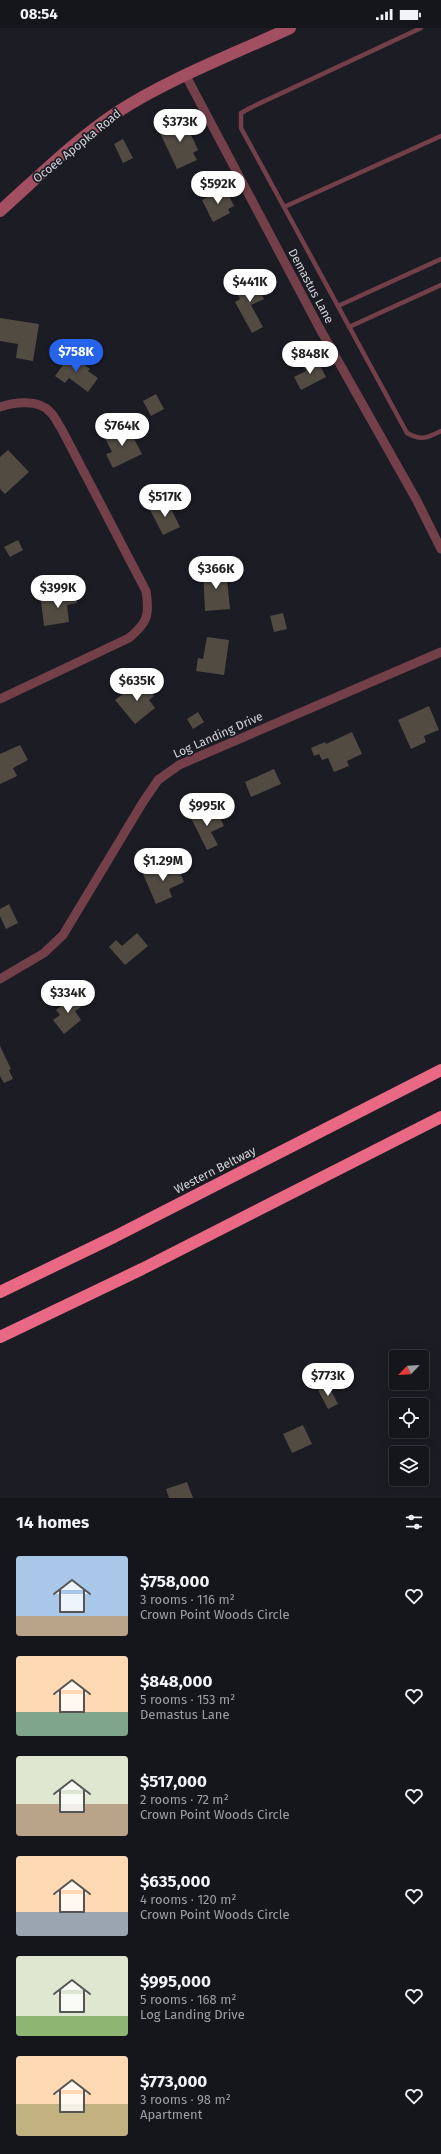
<!DOCTYPE html>
<html lang="en">
<head>
<meta charset="utf-8">
<style>
	:root { --surface:#15151c; --page:#1e1e25; --text:#f1f3f6; --muted:#9d9fa3; --line:#34343b; --accent:#2563eb }
	body { margin:0; font-family:"Fira Sans",sans-serif; background:var(--page); color:var(--text); height:100vh; display:flex; flex-direction:column; font-size:15px; white-space:nowrap }
	* { box-sizing:border-box; margin:0 }
	p { font-size:13px; color:var(--muted) }
	.icon { flex:none; width:22px; height:22px; fill:none; stroke:currentColor; stroke-width:2; stroke-linecap:round; stroke-linejoin:round }
	.map { position:relative; height:1470px; overflow:hidden }
	.details { display:flex; flex-direction:column; background:var(--surface); flex:1 }
	.details>* { flex:none }
	.needle { width:26px; rotate:245deg }
	.buttons { position:absolute; left:389px; top:1322px; display:grid; gap:8px }
	.buttons a { display:grid; place-items:center; width:40px; height:40px; border-radius:4px; background:var(--surface); box-shadow:0 4px 16px #0002,0 0 0 1px var(--line); font-size:20px }
	.price { position:absolute; translate:-50% -34px; padding:0 9px; border-radius:14px; background:#fff; color:#222; font-size:13px; line-height:26px; filter:drop-shadow(0 1px 2px #0008) }
	.price::after { content:''; position:absolute; left:50%; top:24px; width:12px; height:9px; margin-left:-6px; background:inherit; clip-path:polygon(0 0,100% 0,50% 100%) }
	.price.on { background:var(--accent); color:#fff }
	ul { padding:0; list-style:none }
	li { display:flex; align-items:center; gap:12px; height:100px; padding:0 16px }
	li span { display:grid; place-items:center; flex:none; width:112px; height:80px; border-radius:4px; color:#555 }
	li>.icon { margin-inline-start:auto }
	span .icon { width:48px; height:48px; fill:#fffc; stroke-width:1 }
	li b { font-size:17px }
	h2 { display:flex; justify-content:space-between; align-items:center; height:48px; padding:0 16px; font-size:17px }
	.status { display:flex; justify-content:space-between; align-items:center; height:28px; padding:0 20px; background:var(--surface); direction:ltr }
	.status svg { height:11px; fill:currentColor }
	.map>svg:first-child { display:block }
</style>
</head>
<body>
<div class="status"><b>08:54</b><svg viewBox="0 0 49 12"><path d="M0 12V9h3v3zM5 12V6h3v6zM10 12V3h3v9zM15 12V0h3v12zM26 1h20v11H26zM47 4h2v5h-2z"/></svg></div>
<div class="map">
<svg width="441" height="1470" viewBox="0 0 441 1470">
	<rect width="100%" height="100%" fill="#1c1c25"/>
	<!-- building -->
	<path fill="#514b42" d="M182 87 198 122 193 125 197 132 177 141 160 105 173 99 170 93Z
		M123 111 133 130 123 135 114 116Z
		M225 160 234 178 228 181 230 185 213 194 202 172Z
		M251 247 264 271 251 277 263 299 252 305 235 274 240 271 237 266 244 263 239 254Z
		M0 290 39 296 33 333 16 330 18 316 0 313Z
		M67 324 90 341 88 343 98 350 88 364 69 350 65 355 55 348 63 337 59 335Z
		M316 330 326 349 301 362 294 349 306 343 303 337Z
		M156 366 164 381 151 388 143 373Z
		M127 397 142 426 113 440 106 426 112 424 104 408Z
		M8 422 29 444 5 466 0 461V429Z
		M167 473 180 499 163 507 150 482Z
		M18 512 23 522 10 529 4 519Z
		M226 540 230 581 205 583 203 542Z
		M75 564 77 575 67 577 69 594 44 598 41 573 64 570V565Z
		M283 585 287 601 274 604 270 588Z
		M207 609 229 612 224 647 196 643 198 630 203 631Z
		M141 652 154 668 149 672 155 680 135 696 115 672Z
		M429 678 439 702 424 708 426 714 411 721 398 692Z
		M198 684 204 694 193 701 187 691Z
		M352 704 362 726 347 733 349 738 334 744 328 730 322 732 319 726 314 728 311 720 325 714 326 716Z
		M20 717 28 732 13 740 17 748 0 756V726Z
		M274 741 281 756 251 769 245 754Z
		M216 782 224 798 211 804 218 817 207 822 190 788 202 783 205 788Z
		M176 835 184 854 169 861 172 869 156 876 143 846 155 840 156 844Z
		M9 876 18 895 6 901 0 888V881Z
		M137 905 148 918 125 937 109 919 116 912 122 918Z
		M71 965 81 979 75 983 81 992 64 1006 53 992 60 987 56 982 62 977 60 974Z
		M0 1018 11 1041 9 1042 13 1051 4 1055 0 1048Z
		M328 1357 338 1376 328 1381 318 1362Z
		M303 1397 312 1416 292 1425 283 1406Z
		M187 1454 193 1470H169L166 1461Z"/>
	<g fill="none" stroke-linecap="round" stroke-linejoin="round">
		<!-- lane -->
		<path stroke="#733f48" stroke-width="4.5" d="M421 0 252 79 241 85V100L407 405C421 413 427 410 441 403
			M284 179 441 108
			M338 278 441 231
			M349 299 441 257"/>
		<!-- street -->
		<path stroke="#733f48" stroke-width="9" d="M186 48 320 301 416 471 441 521
			M0 379C14 374 39 371 50 384 55 388 57 395 61 400L146 563C150 588 147 595 129 610L0 671
			M0 951 44 925 63 907 143 774 158 752 179 737 441 624"/>
		<!-- secondary -->
		<path stroke="#a25061" stroke-width="12" d="M0 183C37 150 74 113 116 85 170 50 232 27 290 0"/>
		<!-- highway -->
		<path stroke="#e96884" stroke-width="12" d="M0 1264 114 1209 441 1042
			M0 1309 142 1241 441 1089"/>
	</g>
	<g text-anchor="middle" stroke-width="3.5" stroke-linejoin="round" paint-order="stroke">
		<!-- street labels -->
		<g font-size="12" fill="#d4d4da" stroke="#1c1c25">
			<text transform="translate(77 118) rotate(-39)" y="4">Ocoee Apopka Road</text>
			<text transform="translate(311 258) rotate(62)" y="4">Demastus Lane</text>
			<text transform="translate(218 707) rotate(-24)" y="4">Log Landing Drive</text>
			<text transform="translate(215 1142) rotate(-27)" y="4">Western Beltway</text>
		</g>
	</g>
</svg>
<div class="buttons">
<a><svg class="needle" viewBox="-14 -14 28 28"><path d="M0-13l5 13h-10z" fill="#e53935"/><path d="M0 13l5-13h-10z" fill="#9d9fa3"/></svg></a>
<a><svg class="icon" aria-label="locate" viewBox="0 0 24 24"><circle cx="12" cy="12" r="6"/><path d="M12 2v4M12 18v4M2 12h4M18 12h4"/></svg></a>
<a><svg class="icon" aria-label="layers" viewBox="0 0 24 24"><path d="M12 4l9 5-9 5-9-5zM3 14l9 5 9-5"/></svg></a>
</div>
<b class="price" style="left:180px;top:115px">$373K</b>
<b class="price" style="left:218px;top:177px">$592K</b>
<b class="price" style="left:250px;top:275px">$441K</b>
<b class="price on" style="left:76px;top:345px">$758K</b>
<b class="price" style="left:310px;top:347px">$848K</b>
<b class="price" style="left:122px;top:419px">$764K</b>
<b class="price" style="left:165px;top:490px">$517K</b>
<b class="price" style="left:216px;top:562px">$366K</b>
<b class="price" style="left:58px;top:581px">$399K</b>
<b class="price" style="left:137px;top:674px">$635K</b>
<b class="price" style="left:207px;top:799px">$995K</b>
<b class="price" style="left:163px;top:854px">$1.29M</b>
<b class="price" style="left:68px;top:986px">$334K</b>
<b class="price" style="left:328px;top:1369px">$773K</b>
</div>
<section class="details">
<h2>14 homes<svg class="icon" aria-label="filters" viewBox="0 0 24 24"><path d="M4 7h16M4 17h16"/><circle cx="9" cy="7" r="2"/><circle cx="15" cy="17" r="2"/></svg></h2>
<ul>
<li><span style="background:linear-gradient(#a9c7e8 75%,#b9a48a 0)"><svg class="icon" aria-label="home" viewBox="0 0 24 24"><path d="M3 11l9-7 9 7M6 9v11h12V9"/></svg></span><div><b>$758,000</b><p>3 rooms · 116 m²</p><p>Crown Point Woods Circle</p></div><svg class="icon" aria-label="heart" viewBox="0 0 24 24"><path d="M12 20l-8-8c-3-5 5-10 8-4 3-6 11-1 8 4z"/></svg></li>
<li><span style="background:linear-gradient(#ffd9b3 70%,#7fa58c 0)"><svg class="icon" aria-label="home" viewBox="0 0 24 24"><path d="M3 11l9-7 9 7M6 9v11h12V9"/></svg></span><div><b>$848,000</b><p>5 rooms · 153 m²</p><p>Demastus Lane</p></div><svg class="icon" aria-label="heart" viewBox="0 0 24 24"><path d="M12 20l-8-8c-3-5 5-10 8-4 3-6 11-1 8 4z"/></svg></li>
<li><span style="background:linear-gradient(#dfe7d0 60%,#b9a48a 0)"><svg class="icon" aria-label="home" viewBox="0 0 24 24"><path d="M3 11l9-7 9 7M6 9v11h12V9"/></svg></span><div><b>$517,000</b><p>2 rooms · 72 m²</p><p>Crown Point Woods Circle</p></div><svg class="icon" aria-label="heart" viewBox="0 0 24 24"><path d="M12 20l-8-8c-3-5 5-10 8-4 3-6 11-1 8 4z"/></svg></li>
<li><span style="background:linear-gradient(#ffd9b3 70%,#9aa5b1 0)"><svg class="icon" aria-label="home" viewBox="0 0 24 24"><path d="M3 11l9-7 9 7M6 9v11h12V9"/></svg></span><div><b>$635,000</b><p>4 rooms · 120 m²</p><p>Crown Point Woods Circle</p></div><svg class="icon" aria-label="heart" viewBox="0 0 24 24"><path d="M12 20l-8-8c-3-5 5-10 8-4 3-6 11-1 8 4z"/></svg></li>
<li><span style="background:linear-gradient(#dfe7d0 75%,#8fb573 0)"><svg class="icon" aria-label="home" viewBox="0 0 24 24"><path d="M3 11l9-7 9 7M6 9v11h12V9"/></svg></span><div><b>$995,000</b><p>5 rooms · 168 m²</p><p>Log Landing Drive</p></div><svg class="icon" aria-label="heart" viewBox="0 0 24 24"><path d="M12 20l-8-8c-3-5 5-10 8-4 3-6 11-1 8 4z"/></svg></li>
<li><span style="background:linear-gradient(#ffd9b3 60%,#c2b280 0)"><svg class="icon" aria-label="home" viewBox="0 0 24 24"><path d="M3 11l9-7 9 7M6 9v11h12V9"/></svg></span><div><b>$773,000</b><p>3 rooms · 98 m²</p><p>Apartment</p></div><svg class="icon" aria-label="heart" viewBox="0 0 24 24"><path d="M12 20l-8-8c-3-5 5-10 8-4 3-6 11-1 8 4z"/></svg></li>
</ul>
</section>
</body>
</html>
